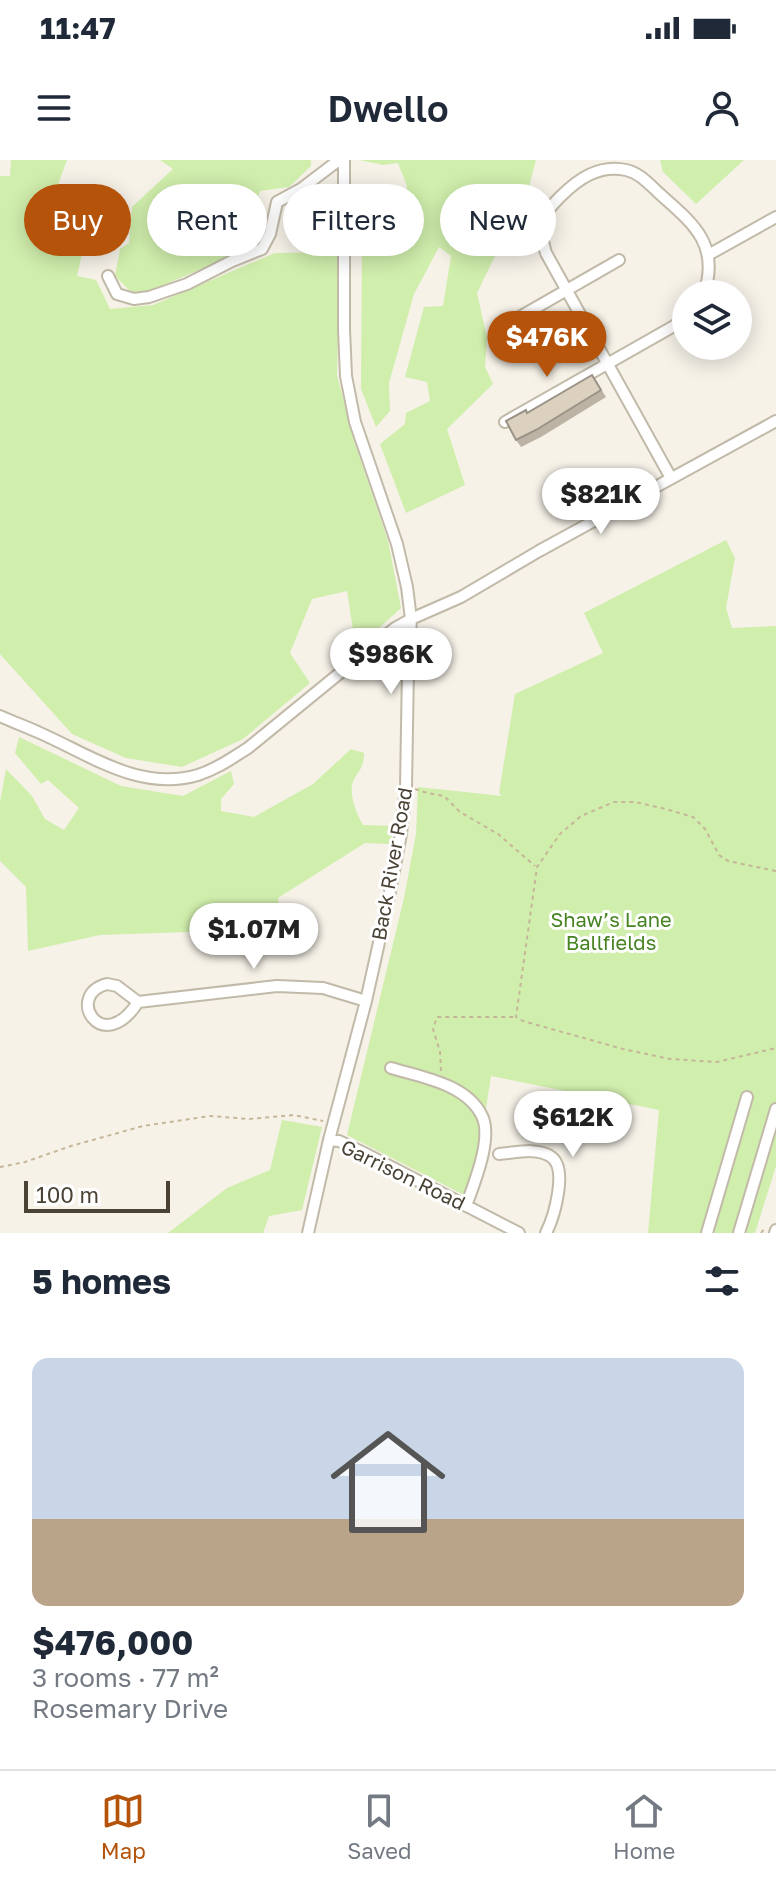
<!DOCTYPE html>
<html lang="en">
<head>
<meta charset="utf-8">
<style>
	:root { --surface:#fff; --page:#f2f2f3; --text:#1f2937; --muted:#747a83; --line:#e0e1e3; --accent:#b45309 }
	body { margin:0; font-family:"Golos Text",sans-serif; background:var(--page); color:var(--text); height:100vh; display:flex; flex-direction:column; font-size:30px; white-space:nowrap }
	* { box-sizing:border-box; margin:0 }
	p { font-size:26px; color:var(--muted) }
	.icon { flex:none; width:44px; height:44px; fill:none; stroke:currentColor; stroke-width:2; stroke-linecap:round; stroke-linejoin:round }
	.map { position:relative; height:1073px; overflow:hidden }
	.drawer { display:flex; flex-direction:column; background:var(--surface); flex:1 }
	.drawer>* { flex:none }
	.hud { position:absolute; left:24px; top:24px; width:728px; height:72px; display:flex; gap:16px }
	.controls { position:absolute; left:672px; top:120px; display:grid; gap:16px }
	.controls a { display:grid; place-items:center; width:80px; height:80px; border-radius:50%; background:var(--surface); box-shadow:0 4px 20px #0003; font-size:40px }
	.scale { position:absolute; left:24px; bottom:20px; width:146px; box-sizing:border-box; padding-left:8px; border:4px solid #4a4235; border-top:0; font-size:22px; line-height:28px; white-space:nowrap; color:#4a4235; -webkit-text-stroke:6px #fff; paint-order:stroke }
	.price { position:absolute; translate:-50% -68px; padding:0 18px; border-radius:28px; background:#fff; color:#222; font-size:26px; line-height:52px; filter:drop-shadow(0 2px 4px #0008) }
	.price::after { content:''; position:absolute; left:50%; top:48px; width:24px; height:18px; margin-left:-12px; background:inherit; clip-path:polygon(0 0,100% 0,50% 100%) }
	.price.selected { background:var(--accent); color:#fff }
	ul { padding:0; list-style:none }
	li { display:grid; align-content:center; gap:16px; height:424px; padding:0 32px }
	li span { display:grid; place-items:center; height:248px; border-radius:16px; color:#555 }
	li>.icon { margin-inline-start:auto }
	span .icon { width:144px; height:144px; fill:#fffc; stroke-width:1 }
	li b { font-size:34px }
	h2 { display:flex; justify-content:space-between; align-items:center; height:96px; padding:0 32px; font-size:34px }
	.tag { padding:0 28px; border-radius:36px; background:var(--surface); box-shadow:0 4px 20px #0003; font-size:28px; line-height:72px }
	.tag.selected { background:var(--accent); color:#fff }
	.status { display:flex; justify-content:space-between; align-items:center; height:56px; padding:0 40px; background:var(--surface); direction:ltr }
	.status svg { height:22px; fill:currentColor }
	header { display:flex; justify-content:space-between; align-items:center; height:104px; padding:0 32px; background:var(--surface); font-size:36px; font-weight:600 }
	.menu { display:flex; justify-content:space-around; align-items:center; height:112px; border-top:2px solid var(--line); background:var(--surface); font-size:22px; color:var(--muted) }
	.menu a { display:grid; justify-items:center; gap:4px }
	.menu .selected { color:var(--accent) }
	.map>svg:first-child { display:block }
</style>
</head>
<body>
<div class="status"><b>11:47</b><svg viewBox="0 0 49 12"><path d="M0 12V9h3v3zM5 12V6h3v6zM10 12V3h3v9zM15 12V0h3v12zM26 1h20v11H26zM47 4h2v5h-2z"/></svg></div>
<header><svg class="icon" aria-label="menu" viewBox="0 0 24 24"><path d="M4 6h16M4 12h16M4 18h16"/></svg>Dwello<svg class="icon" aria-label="person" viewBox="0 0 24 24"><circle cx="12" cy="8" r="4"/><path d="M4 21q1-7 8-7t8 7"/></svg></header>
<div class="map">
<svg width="776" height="1073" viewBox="0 0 776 1073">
	<rect width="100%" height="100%" fill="#f6f2e8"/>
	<!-- green -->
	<path fill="#d0eeac" d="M11 0H67L55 33 85 81 77 116 96 120 110 149 153 145 275 93 340 92 337 215 353 278 388 381 401 448 356 489 347 431 312 439 290 493 310 523 243 579 182 607 126 598 72 574 0 494V16H10Z
		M160 0H311V6L289 27 260 31 246 67 264 83 149 131 132 133 115 116 120 89 129 83 132 47 173 9Z
		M360 0H536L517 72 494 98 477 133 487 178 485 207 493 224 447 269 465 325 406 353 380 284 405 264 406 253 430 241 427 222 405 217 424 147 443 146 451 96 439 87 414 134 389 223 390 251 376 267 361 229 362 67 404 40 407 26 398 3 383 5Z
		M660 0H744L696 44 663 12Z
		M726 380 735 398 726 448 732 468 776 466V1006L755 1073H648L659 950 491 916 472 1039 347 975 404 738 416 674 418 627 502 636 499 633 515 534 603 493 584 453Z
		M19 577 121 626 183 636 231 611 234 624 221 639V651L254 657 313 624 351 589 364 593C364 612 355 612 352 625 350 637 357 655 363 665L394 666 390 684 365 683 278 738 280 769 100 775 28 791 26 727 0 701V642L6 609 32 636 45 659 64 670 79 648 48 620 41 624 15 593Z
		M282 960 322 967 302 1050 269 1056 263 1073H168L227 1028 270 1010Z"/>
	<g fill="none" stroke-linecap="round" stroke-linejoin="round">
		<defs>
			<path id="minor" d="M708 95 776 57
				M108 116 117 134 134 139 149 137 187 124 232 101 262 89 270 74 277 42 301 29 339 0
				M497 170 619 100
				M505 262 674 166 686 157
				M671 318 546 93C542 81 541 68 545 56 548 49 554 43 560 37 578 19 599 4 626 10 640 13 650 25 661 35 694 64 720 85 704 134
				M0 556C13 562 27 567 40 573 90 595 140 632 198 615 217 609 232 598 248 588L395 468 411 459 461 437 539 391 776 261
				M107 824 117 826 138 842C102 898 64 835 107 824Z
				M138 842 277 826 323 828 366 841
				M391 908C421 917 467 924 482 956 493 978 474 1024 466 1046
				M329 980 339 981 364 993 519 1073
				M499 994C514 993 536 987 550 996 569 1007 554 1057 546 1073
				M308 1073 329 980 366 841 388 742 401 674 406 627 408 509 411 459 407 427 397 384 355 262 346 216 344 169V0
				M707 1073 747 937
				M739 1073 776 949
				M775 1073 776 1070"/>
		</defs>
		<!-- minor casing -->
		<use href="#minor" stroke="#c2baa9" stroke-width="14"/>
		<!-- path -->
		<path stroke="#c6b699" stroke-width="2" stroke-dasharray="4 4" stroke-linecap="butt" d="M415 629 427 633 444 636 460 652 498 674 535 706
			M776 711 728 701 719 695 705 669 693 657 666 649 635 642H614L581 656 560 674 537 707 516 857 523 861 623 889 670 899 717 902 776 888
			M441 911 440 892 433 869 437 857H515
			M0 1007 25 1002 71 986 143 966 210 956 249 959 294 955 323 961
			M761 1073 764 1069"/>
		<!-- minor -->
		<use href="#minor" stroke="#fff" stroke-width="10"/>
	</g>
	<!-- wall -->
	<path fill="#bdb3a4" d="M592 215 606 237 541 277 521 287 516 280 527 253Z"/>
	<!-- building -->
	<path fill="#dcd0bf" stroke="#9a9286" stroke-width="2" d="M592 215 601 230 536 270 516 280 506 261 526 250 527 253Z"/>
	<g text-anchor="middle" stroke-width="6" stroke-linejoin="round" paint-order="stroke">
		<!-- street labels -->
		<g font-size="20" fill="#4a4235" stroke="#fff">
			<text transform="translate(392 704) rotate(-80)" y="7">Back River Road</text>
			<text transform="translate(403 1015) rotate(26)" y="7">Garrison Road</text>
		</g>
		<!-- park labels -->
		<g font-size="20" fill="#468321" stroke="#fff">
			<text x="611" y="767">Shaw’s Lane<tspan x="611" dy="23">Ballfields</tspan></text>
		</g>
	</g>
</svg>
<div class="controls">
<a><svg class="icon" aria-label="layers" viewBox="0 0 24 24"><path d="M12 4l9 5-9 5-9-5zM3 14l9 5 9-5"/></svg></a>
</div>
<div class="scale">100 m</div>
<b class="price selected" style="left:547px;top:219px">$476K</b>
<b class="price" style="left:601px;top:376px">$821K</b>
<b class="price" style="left:391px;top:536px">$986K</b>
<b class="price" style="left:254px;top:811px">$1.07M</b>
<b class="price" style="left:573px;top:999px">$612K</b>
<div class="hud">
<a class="tag selected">Buy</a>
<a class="tag">Rent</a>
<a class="tag">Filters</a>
<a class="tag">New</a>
</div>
</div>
<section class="drawer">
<h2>5 homes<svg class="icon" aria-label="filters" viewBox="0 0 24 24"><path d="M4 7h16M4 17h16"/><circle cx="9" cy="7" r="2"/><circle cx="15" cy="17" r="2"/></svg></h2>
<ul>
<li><span style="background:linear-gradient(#c9d6e8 65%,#b9a48a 0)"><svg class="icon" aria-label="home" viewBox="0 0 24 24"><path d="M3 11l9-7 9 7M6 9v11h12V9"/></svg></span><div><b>$476,000</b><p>3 rooms · 77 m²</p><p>Rosemary Drive</p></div></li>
</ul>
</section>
<nav class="menu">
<a class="selected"><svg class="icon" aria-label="map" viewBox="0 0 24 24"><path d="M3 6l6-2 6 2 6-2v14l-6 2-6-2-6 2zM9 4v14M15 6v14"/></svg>Map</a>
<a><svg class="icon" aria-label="saved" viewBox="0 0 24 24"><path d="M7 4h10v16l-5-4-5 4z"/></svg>Saved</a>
<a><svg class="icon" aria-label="home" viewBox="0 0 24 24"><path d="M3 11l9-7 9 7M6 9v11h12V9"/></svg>Home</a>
</nav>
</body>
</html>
